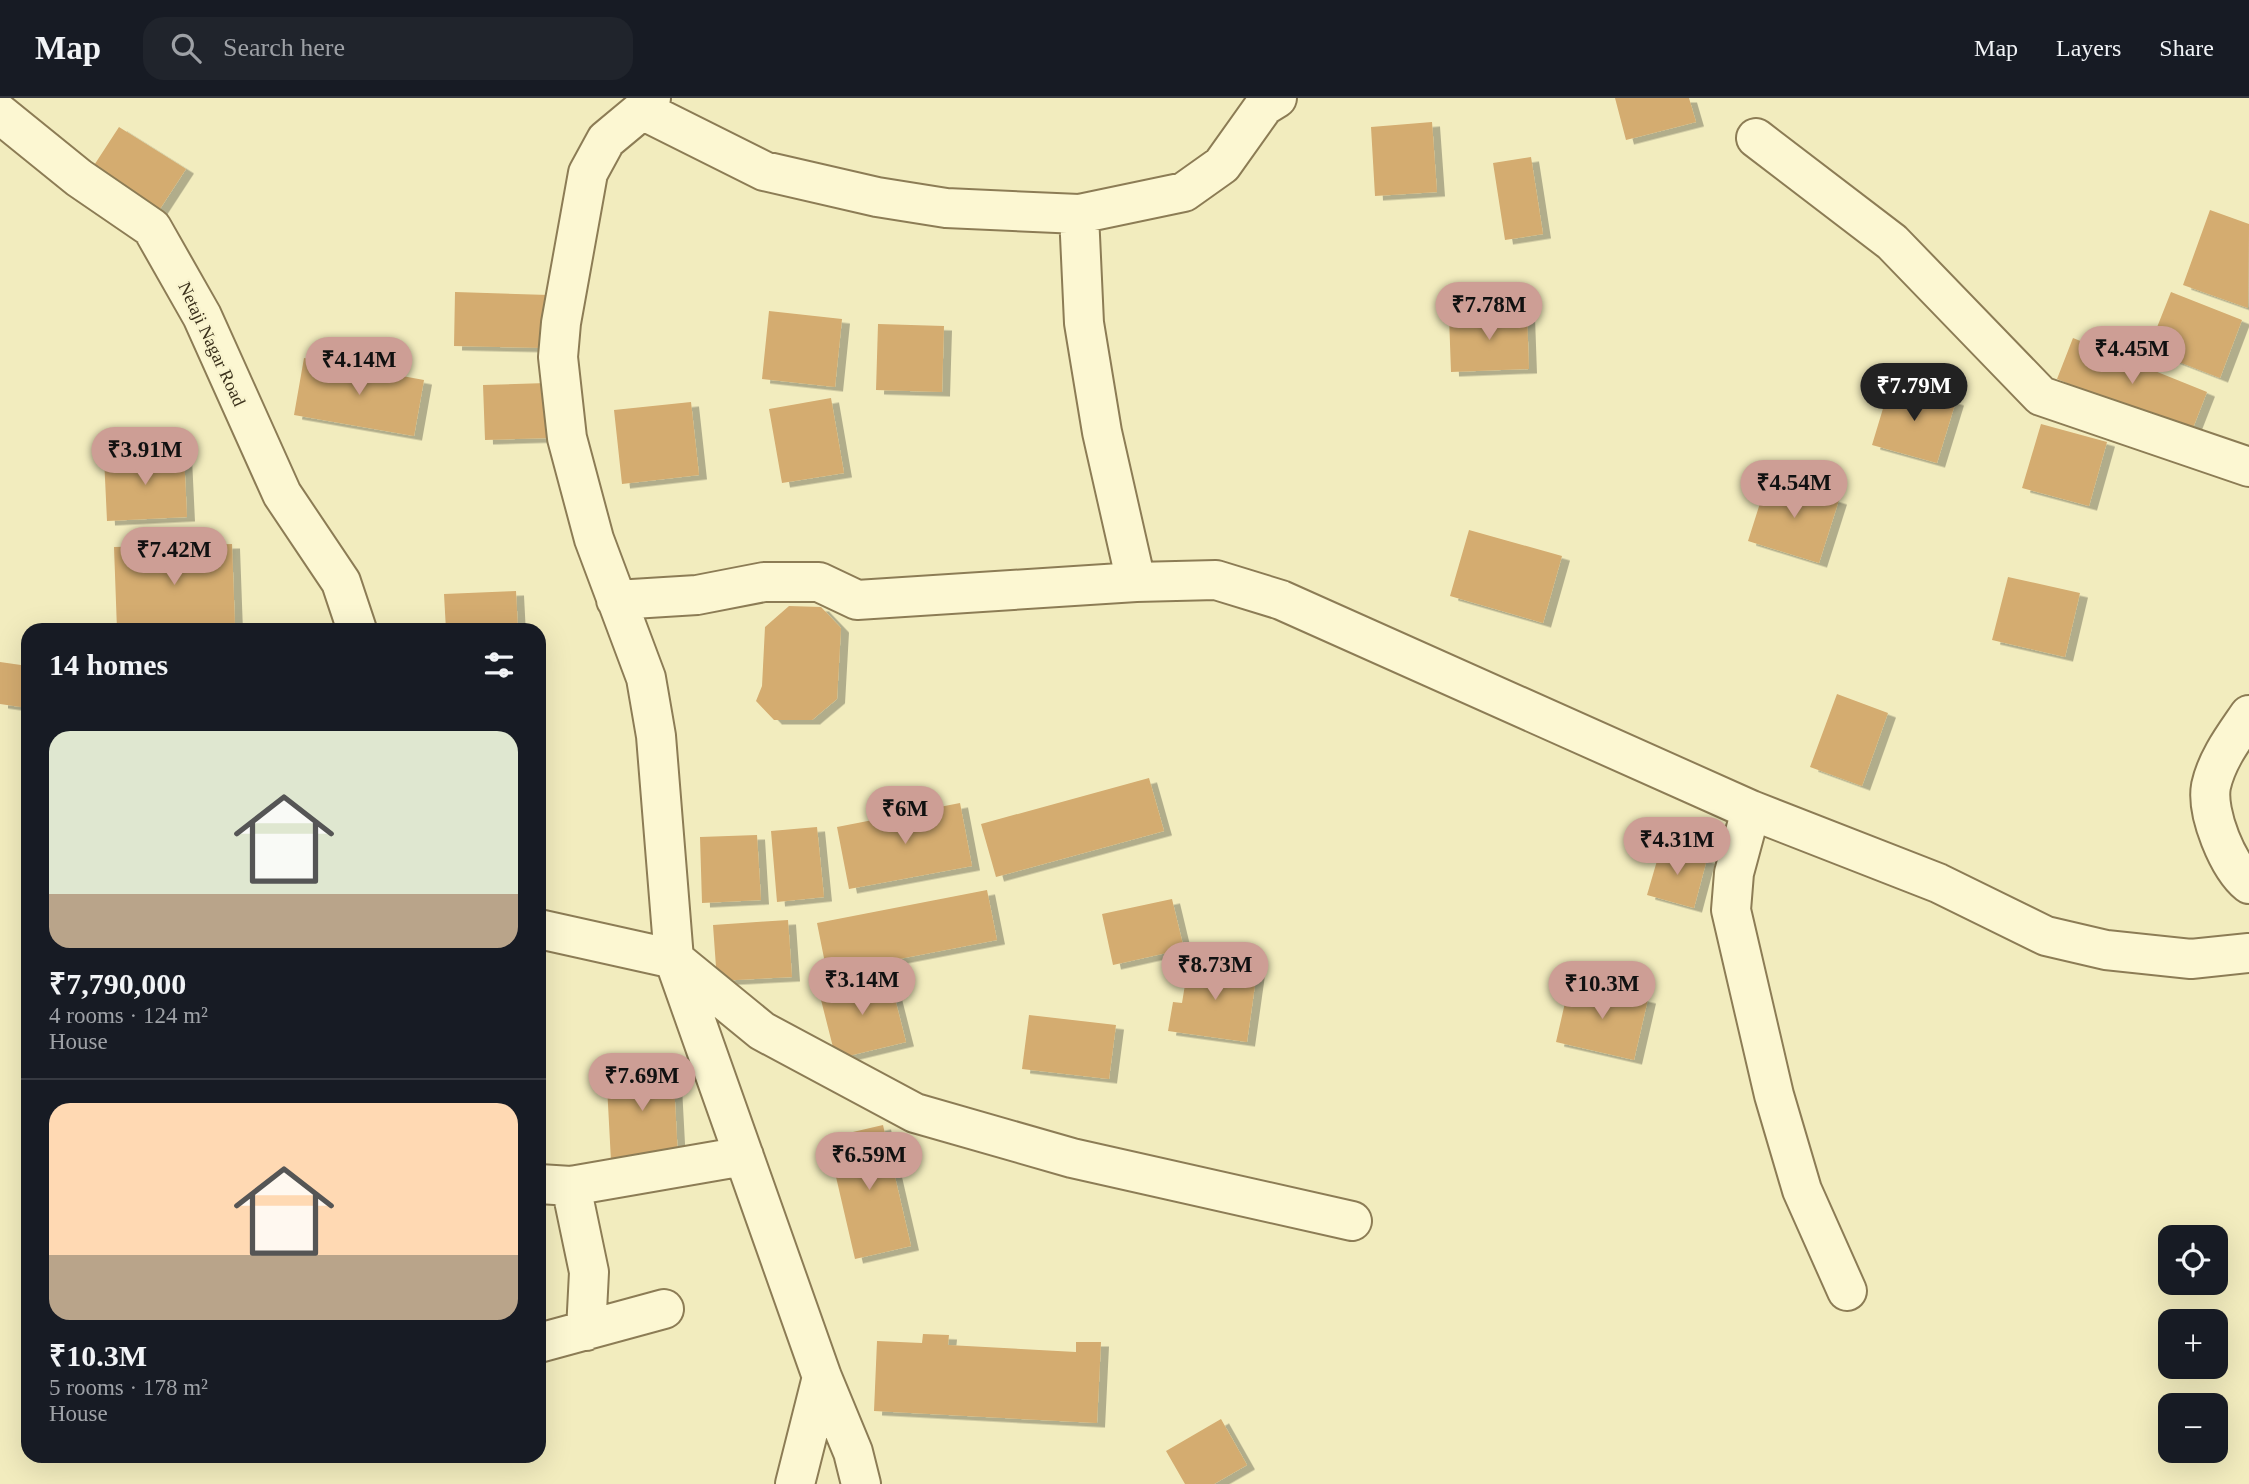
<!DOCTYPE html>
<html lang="en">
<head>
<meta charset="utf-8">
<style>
	:root { --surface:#171b24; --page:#20242c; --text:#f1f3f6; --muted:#9ea1a6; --line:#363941; --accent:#cd9e95 }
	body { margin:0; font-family:Georgia,serif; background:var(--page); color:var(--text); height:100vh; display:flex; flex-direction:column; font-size:26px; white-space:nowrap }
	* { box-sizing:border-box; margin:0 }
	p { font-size:23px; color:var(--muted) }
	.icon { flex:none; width:38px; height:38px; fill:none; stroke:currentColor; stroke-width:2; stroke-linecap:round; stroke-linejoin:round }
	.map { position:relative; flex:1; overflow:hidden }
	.drawer { position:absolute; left:21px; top:525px; width:525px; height:840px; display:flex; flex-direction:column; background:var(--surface); border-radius:21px; box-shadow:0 7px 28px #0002 }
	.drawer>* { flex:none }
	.buttons { position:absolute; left:2158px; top:1127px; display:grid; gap:14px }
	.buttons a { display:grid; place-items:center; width:70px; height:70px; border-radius:14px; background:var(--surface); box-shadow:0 7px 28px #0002; font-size:35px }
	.price { position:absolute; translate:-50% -60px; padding:0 16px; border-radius:24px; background:var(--accent); color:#111; font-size:23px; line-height:46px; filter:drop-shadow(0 2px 4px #0008) }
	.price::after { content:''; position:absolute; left:50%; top:42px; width:21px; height:16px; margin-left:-10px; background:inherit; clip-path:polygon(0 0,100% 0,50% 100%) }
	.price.selected { background:#222; color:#fff }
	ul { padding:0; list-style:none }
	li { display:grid; align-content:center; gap:14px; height:371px; padding:0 28px }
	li+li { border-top:2px solid var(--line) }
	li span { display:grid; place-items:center; height:217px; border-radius:21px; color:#555 }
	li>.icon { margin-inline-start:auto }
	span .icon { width:126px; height:126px; fill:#fffc; stroke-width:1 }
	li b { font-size:30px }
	h2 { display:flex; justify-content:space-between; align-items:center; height:84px; padding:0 28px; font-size:30px }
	header { display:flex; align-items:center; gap:42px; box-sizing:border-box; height:98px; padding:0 35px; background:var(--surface); border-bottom:2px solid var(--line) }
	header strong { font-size:33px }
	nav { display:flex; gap:38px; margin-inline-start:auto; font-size:24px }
	.search { width:490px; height:63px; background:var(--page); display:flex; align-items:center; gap:18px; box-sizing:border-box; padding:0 24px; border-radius:21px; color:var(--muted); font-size:26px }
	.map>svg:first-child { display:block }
</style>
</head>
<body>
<header>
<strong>Map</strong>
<div class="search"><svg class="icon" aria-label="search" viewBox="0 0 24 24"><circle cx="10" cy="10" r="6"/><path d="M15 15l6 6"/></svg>Search here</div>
<nav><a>Map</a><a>Layers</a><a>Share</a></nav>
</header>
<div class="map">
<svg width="2249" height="1386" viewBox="0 0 2249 1386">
	<defs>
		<filter id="shadow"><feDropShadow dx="8" dy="4.5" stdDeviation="0" flood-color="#0004"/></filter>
	</defs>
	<rect width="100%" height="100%" fill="#f2ecbe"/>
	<!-- building -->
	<path fill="#d4ac70" filter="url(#shadow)" d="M1615 0H1689L1696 24 1626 42Z
		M1432 24 1437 94 1375 98 1371 29Z
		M119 29 186 71 156 117 89 75Z
		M1531 59 1543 136 1505 142 1493 65Z
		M2210 112 2249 126 2248 210 2183 187Z
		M455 194 549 197 547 250 454 248Z
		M2171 194 2242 222 2220 280 2148 252Z
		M769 213 842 221 835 289 762 281Z
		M1527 215 1529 271 1451 274 1449 218Z
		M878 226 944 228 942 294 876 292Z
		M2073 240 2207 294 2191 335 2057 281Z
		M304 260 424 282 414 338 294 317Z
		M1891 284 1956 303 1937 365 1872 347Z
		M547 285 549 340 485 342 483 287Z
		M831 300 844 375 782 385 769 311Z
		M691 304 699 377 622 386 614 312Z
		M2041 326 2107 344 2089 408 2022 390Z
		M184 356 187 419 107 423 104 359Z
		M1768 380 1839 402 1819 465 1748 443Z
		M1469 432 1562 458 1543 525 1450 498Z
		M232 446 235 529 117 532 114 449Z
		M2008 479 2080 495 2065 559 1992 542Z
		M516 493 518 532H446L444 496Z
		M789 508 821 509 841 530 837 601 812 622H774L756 603 762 588 765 529Z
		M0 564 28 568V610L0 606Z
		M1837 596 1888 615 1862 688 1810 669Z
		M1149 680 1164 733 996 779 981 726Z
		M960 705 972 768 849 791 837 729Z
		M817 729 824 799 777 804 771 733Z
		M757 737 761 802 702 805 700 739Z
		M1661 749 1707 761 1694 810 1647 797Z
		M987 792 997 842 827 875 817 825Z
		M1172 801 1184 851 1113 867 1102 816Z
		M788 822 792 879 717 883 713 827Z
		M1189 862 1257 873 1247 944 1168 933 1173 904 1182 905Z
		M889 877 906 944 836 961 819 894Z
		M1570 883 1648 901 1634 962 1556 944Z
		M1029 917 1116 927 1109 981 1022 971Z
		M673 966 678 1060 611 1063 606 969Z
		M883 1027 911 1148 855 1161 827 1040Z
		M923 1236 949 1237 948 1247 1076 1254V1244H1101L1097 1325 874 1313 877 1243 922 1245Z
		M1221 1321 1247 1367 1214 1386H1185L1166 1353Z"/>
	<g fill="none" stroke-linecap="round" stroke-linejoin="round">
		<defs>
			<path id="minor" d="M651 0 642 12 606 42 588 75 561 225 558 259 567 340 594 441 646 580 656 638 674 861 822 1279 853 1354 861 1386
				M642 12 764 73 877 99 946 110 1079 116 1184 94 1222 67 1264 8 1277 0
				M0 16 79 80 152 130 202 218 282 396 341 484 357 532
				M1756 40 1892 144 2041 298 2249 369
				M1079 116 1084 225 1102 334 1136 484
				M616 502 697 497 764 484H819L857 502 1136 484 1216 482 1281 502 1751 712 1938 785 2046 838 2106 852 2191 861 2249 855
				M2249 617C2234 639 2217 661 2211 688 2206 715 2228 769 2249 786
				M1751 712 1734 775 1731 812 1774 997 1802 1092 1847 1193
				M539 831 674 861 762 933 915 1015 1072 1060 1352 1123
				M539 1086 571 1088 744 1058
				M571 1088 589 1174 586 1233
				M539 1245 664 1211
				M795 1386 822 1279"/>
		</defs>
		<!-- minor casing -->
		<use href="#minor" stroke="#8c7c55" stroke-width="42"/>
		<!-- minor -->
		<use href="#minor" stroke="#fcf7d2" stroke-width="38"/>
	</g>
	<g text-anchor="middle" stroke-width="5" stroke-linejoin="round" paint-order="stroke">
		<!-- street labels -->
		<g font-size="18" fill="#3a301b" stroke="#f9f4ce">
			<text transform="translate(212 246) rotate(65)" y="6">Netaji Nagar Road</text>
		</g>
	</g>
</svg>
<div class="buttons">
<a><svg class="icon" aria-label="locate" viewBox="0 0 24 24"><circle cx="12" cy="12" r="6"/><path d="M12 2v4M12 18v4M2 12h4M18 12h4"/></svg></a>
<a>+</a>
<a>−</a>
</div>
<b class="price" style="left:1489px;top:244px">₹7.78M</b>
<b class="price" style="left:2132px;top:288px">₹4.45M</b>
<b class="price" style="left:359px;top:299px">₹4.14M</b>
<b class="price selected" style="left:1914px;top:325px">₹7.79M</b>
<b class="price" style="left:145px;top:389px">₹3.91M</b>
<b class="price" style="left:1794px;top:422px">₹4.54M</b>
<b class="price" style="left:174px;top:489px">₹7.42M</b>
<b class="price" style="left:905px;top:748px">₹6M</b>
<b class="price" style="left:1677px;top:779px">₹4.31M</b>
<b class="price" style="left:1215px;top:904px">₹8.73M</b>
<b class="price" style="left:862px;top:919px">₹3.14M</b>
<b class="price" style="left:1602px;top:923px">₹10.3M</b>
<b class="price" style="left:642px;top:1015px">₹7.69M</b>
<b class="price" style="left:869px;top:1094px">₹6.59M</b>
<section class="drawer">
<h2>14 homes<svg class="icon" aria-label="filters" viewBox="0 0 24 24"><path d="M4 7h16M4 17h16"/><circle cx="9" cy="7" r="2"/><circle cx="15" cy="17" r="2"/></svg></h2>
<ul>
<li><span style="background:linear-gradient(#dfe7d0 75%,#b9a48a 0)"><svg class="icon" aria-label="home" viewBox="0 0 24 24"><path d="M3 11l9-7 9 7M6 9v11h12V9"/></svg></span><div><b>₹7,790,000</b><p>4 rooms · 124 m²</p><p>House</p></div></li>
<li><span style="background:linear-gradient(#ffd9b3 70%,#b9a48a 0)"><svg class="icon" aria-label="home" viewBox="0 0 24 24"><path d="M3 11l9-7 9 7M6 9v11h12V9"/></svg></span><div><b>₹10.3M</b><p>5 rooms · 178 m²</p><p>House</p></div></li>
</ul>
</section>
</div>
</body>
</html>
